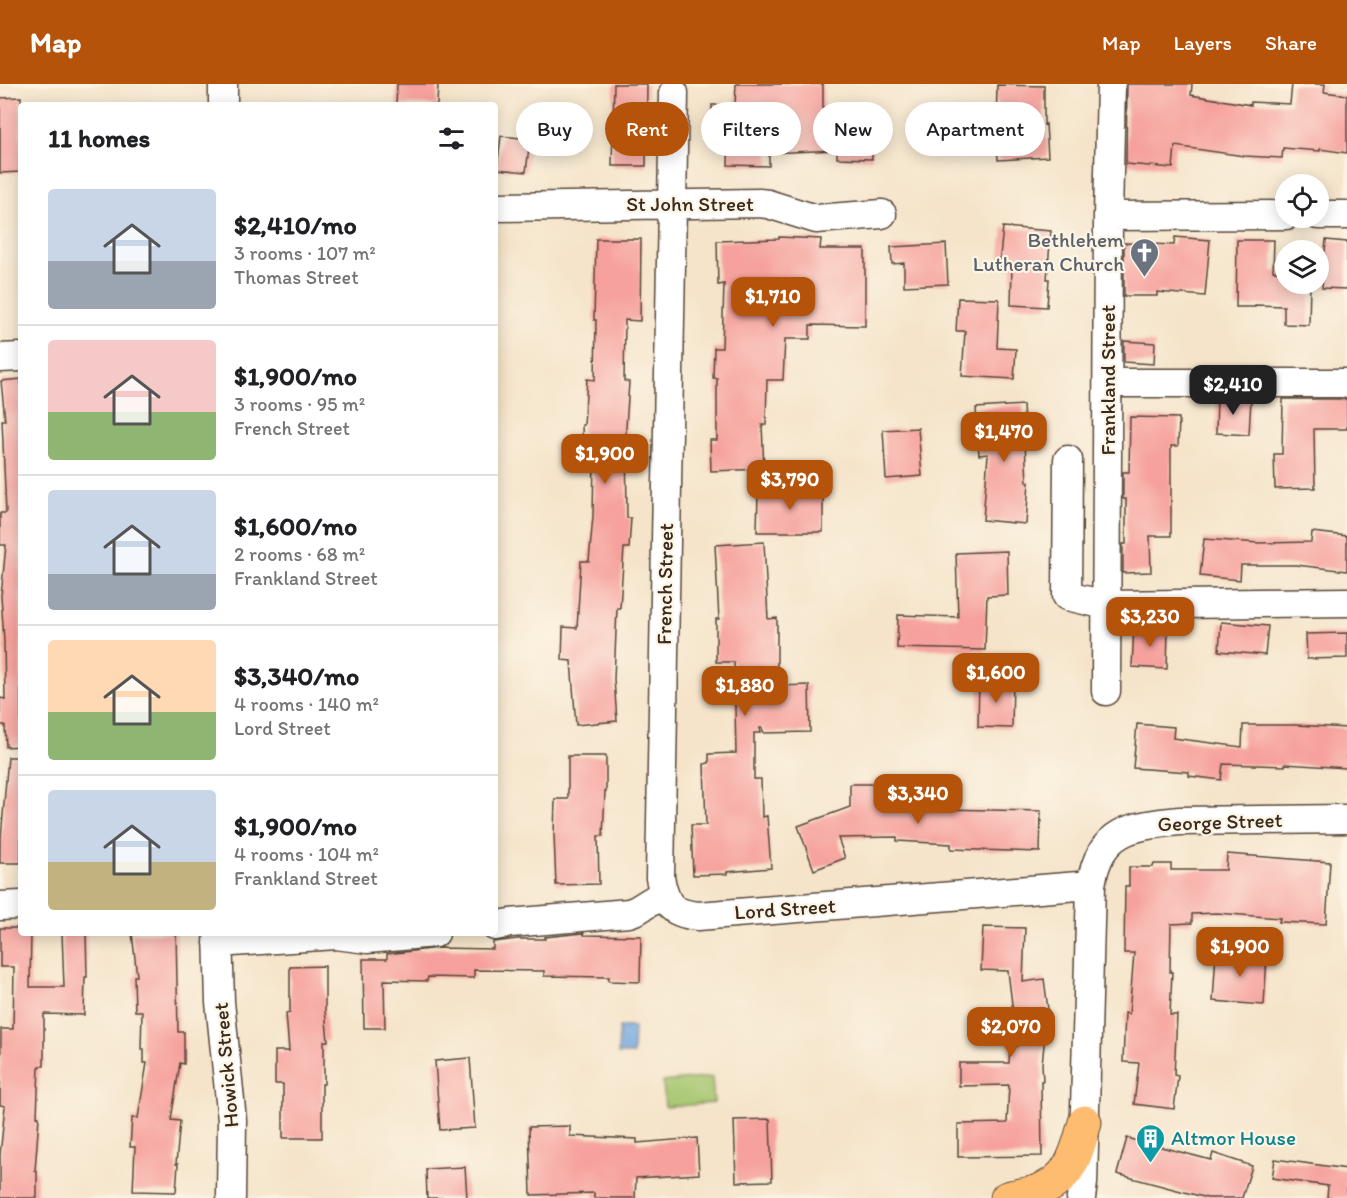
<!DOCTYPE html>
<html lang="en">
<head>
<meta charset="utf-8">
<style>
	:root { --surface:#fff; --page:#f6f6f6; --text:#202124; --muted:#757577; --line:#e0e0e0; --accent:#b45309 }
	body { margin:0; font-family:Itim,sans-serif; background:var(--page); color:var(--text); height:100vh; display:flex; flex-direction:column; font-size:22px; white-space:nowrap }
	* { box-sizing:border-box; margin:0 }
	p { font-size:20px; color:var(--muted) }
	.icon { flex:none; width:33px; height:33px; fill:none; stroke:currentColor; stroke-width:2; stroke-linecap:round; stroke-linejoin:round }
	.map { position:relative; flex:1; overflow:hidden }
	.drawer { position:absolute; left:18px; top:18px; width:480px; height:834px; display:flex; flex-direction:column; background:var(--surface); border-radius:6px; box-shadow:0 3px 15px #0003 }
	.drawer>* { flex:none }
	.top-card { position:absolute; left:516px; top:18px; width:570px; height:54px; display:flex; gap:12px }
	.controls { position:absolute; left:1275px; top:90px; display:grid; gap:12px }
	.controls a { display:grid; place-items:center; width:54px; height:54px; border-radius:50%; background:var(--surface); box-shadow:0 3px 15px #0003; font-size:30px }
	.price { position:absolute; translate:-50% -51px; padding:0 14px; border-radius:12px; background:var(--accent); color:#fff; font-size:20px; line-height:39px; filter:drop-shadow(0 2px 3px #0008) }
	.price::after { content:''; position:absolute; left:50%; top:36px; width:18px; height:14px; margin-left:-9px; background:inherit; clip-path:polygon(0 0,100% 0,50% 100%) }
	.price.current { background:#222; color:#fff }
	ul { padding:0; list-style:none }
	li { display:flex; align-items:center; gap:18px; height:150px; padding:0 30px }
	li+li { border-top:2px solid var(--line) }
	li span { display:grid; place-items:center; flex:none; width:168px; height:120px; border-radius:6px; color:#555 }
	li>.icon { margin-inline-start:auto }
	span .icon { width:72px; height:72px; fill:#fffc; stroke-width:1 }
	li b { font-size:26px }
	h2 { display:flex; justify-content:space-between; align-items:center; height:72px; padding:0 30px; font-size:26px }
	.tag { padding:0 21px; border-radius:27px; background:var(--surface); box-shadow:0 3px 15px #0003; font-size:21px; line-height:54px }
	.tag.current { background:var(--accent); color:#fff }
	header { display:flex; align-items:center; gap:36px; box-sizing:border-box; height:84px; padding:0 30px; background:var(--accent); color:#fff }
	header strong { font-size:28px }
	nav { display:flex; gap:33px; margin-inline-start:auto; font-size:21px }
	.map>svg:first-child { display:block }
</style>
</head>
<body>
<header>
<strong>Map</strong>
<nav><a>Map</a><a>Layers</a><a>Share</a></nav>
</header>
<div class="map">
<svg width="1347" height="1114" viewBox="0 0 1347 1114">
	<rect width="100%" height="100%" fill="#fcf5e5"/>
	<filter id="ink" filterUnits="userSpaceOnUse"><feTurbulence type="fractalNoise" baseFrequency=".0167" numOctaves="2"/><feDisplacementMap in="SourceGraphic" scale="12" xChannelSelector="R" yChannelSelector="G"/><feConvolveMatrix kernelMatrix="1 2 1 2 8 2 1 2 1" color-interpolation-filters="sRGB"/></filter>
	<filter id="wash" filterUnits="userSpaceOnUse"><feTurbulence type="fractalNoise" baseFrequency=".008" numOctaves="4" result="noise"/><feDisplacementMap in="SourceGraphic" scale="24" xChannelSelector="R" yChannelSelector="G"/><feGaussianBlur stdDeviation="1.35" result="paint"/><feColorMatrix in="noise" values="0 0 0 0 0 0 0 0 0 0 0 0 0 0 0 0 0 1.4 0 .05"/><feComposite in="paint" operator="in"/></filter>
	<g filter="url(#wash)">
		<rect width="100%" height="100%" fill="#f5e4ca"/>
		<!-- green -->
		<path fill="#a4c56d" stroke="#707846" stroke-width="1.5" d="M712 993 714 1019 665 1023 663 998Z"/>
		<!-- water -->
		<path fill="#72a5de" stroke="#56687e" stroke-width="1.5" d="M619 943H634L633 970H618Z"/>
		<g id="blocks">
			<!-- building -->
			<path fill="#f6a19d" d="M397 0H438L437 21H396Z
				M614 0H647L646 82H612Z
				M736 0H823V24H873L872 75 837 74V66L769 69V82L728 81 729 40H712V21H735Z
				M1127 0H1192L1191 11 1251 21V18L1290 20 1292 0H1325L1324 8 1347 11V69L1320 65V67L1283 64 1282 74 1244 72 1175 62 1173 84 1126 80Z
				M997 1 1044 2V41L1046 40 1048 73 998 76 996 45Z
				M21 13V88L0 89V14Z
				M501 52 530 55 526 88 497 85Z
				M1003 143 1051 147 1047 195H1049L1047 223 1011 221 1012 183 999 182Z
				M779 153 821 155 820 165H865V242L810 241V255H785L783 296H767L766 341H762L764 385 711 387 710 356H717V294H713L714 264H722L724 200 718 201 717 157 779 155Z
				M1175 153 1210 156 1205 212 1157 208V212H1124V159L1174 161Z
				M596 155H641L640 237 625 236 624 297 629 298 626 344 627 434H631L629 464H624L620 524H617L614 595 617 637 576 641 571 577 562 576 563 543 577 544 581 477H589L593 432 594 373 583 374 582 341H584L587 295 595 296 596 236H594Z
				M1237 156H1274L1273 187 1286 188V200H1310L1309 241 1284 240V222L1255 221V223H1236Z
				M1326 156 1347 158V205L1322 204Z
				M946 160 948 200 904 202V179L892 180 891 163Z
				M958 214 999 215 997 264 1016 265 1014 295 962 292 965 247H956Z
				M1124 257 1155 259 1154 280 1124 278Z
				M21 295V662L6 663 5 641H0V614L5 615 4 557 1 512 6 461H0V429H6L2 336H5L1 297Z
				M1217 315H1251L1249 351 1216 349Z
				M1283 315H1347V345H1314L1315 404 1275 405 1274 370H1282Z
				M1023 321 1027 398H1029L1026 440 983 436 988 370 979 371 976 324Z
				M1130 333 1179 334 1178 362H1171V452H1150L1151 488 1123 489V460H1126V415H1123V388H1129Z
				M918 344 922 392 886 395 883 346Z
				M823 406V448H757L758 407Z
				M1312 448 1347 452V487L1296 481H1241L1240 496 1200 492 1204 455 1259 459 1311 458Z
				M764 458 768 535 777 534V602L809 601 810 648 764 649 762 644H760L761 649H754V695H761L762 733 767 732 771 784 727 788V790L693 791 691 741H706L704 680 709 679V670L736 669 734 578H716V535H719L715 461Z
				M1007 467 1008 511 987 512 985 566 897 564 898 531 958 533 956 469Z
				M1221 538 1268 542 1265 571 1219 567Z
				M1134 542 1168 544 1167 585 1132 583Z
				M1347 549V574L1307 575 1306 550Z
				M979 595 1013 596 1012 644 978 643Z
				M1137 640 1174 643 1173 654 1242 663 1243 641H1296L1347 644V684L1285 680V682L1223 680 1221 696 1189 692V688L1133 684Z
				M568 672H606V707H605L603 752H598L599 800 556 801 554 751 555 715H568Z
				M8 673H21V779H0V754H1Z
				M850 700H887V709L942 712V725L1041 727 1040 768 951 765V760L897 757V753L838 754 845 774 814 786 798 742 850 723Z
				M1227 770 1330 778 1326 840 1279 838 1280 834 1217 829 1192 830V839L1171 840 1170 888H1172L1170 931H1177L1174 991 1178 992 1174 1025 1134 1020 1139 979 1123 978 1125 929 1129 930 1134 869H1124L1125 802H1129V783H1153L1154 780H1171V786H1226Z
				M983 843 1025 844 1023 898 1044 895 1049 933H1047L1042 980 1043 997H1041L1042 1072 958 1073V1040L1007 1039 1009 1001 959 1002V979H1009L1010 963 1017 962 1008 887 981 886Z
				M0 844H21V849H31L30 903H64L62 849H86L87 893H85L84 931 44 930V982H39L37 1033H39L35 1087H37V1114H0V1072L5 1022 0 1021 1 945H13L14 883H0Z
				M132 849H176L178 948H184V980L180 979 171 1036 180 1037 176 1080H178L176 1108 133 1107 135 1063H130L132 1034H138L147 979H144V965H141L142 927H135L134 892H137Z
				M584 849V851L641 852 640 898 609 897V893L544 892V887L474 886V894L428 893 427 897 384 896 385 944H364L363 875H387V870L439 864 493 865V858L518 855H545V853Z
				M1216 868 1267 872 1264 921 1213 917Z
				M325 882V926L328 957H324V1000H322V1054H283V1000H275V967H289L286 929 290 928V883Z
				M470 974 475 1044 440 1046 435 977Z
				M770 1035 772 1097 736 1098 734 1036Z
				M570 1042V1052L637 1055V1059L697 1054 699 1090 636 1094 635 1114H594V1109L531 1111 529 1043Z
				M1127 1054 1211 1076 1213 1069 1252 1082 1242 1114H1207L1117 1090Z
				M1275 1075 1347 1085V1114H1327L1328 1102 1272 1094Z
				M465 1083 467 1114H427L426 1085Z"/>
		</g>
	</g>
	<g filter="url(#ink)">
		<use href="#blocks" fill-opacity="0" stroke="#574638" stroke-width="1.5"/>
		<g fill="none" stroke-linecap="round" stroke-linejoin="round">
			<defs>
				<path id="minor" d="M674 9 660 794C666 821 670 829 698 832L1091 801
					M223 21V0
					M495 123 759 119 768 120 816 135 882 130
					M1318 131H1347
					M1108 132 1286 131
					M0 274 21 273
					M1108 299H1347
					M1068 376 1067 512 1106 521 1347 518
					M1106 607 1108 132 1111 0
					M0 822 21 821
					M495 842 510 839 629 829 637 826 663 810
					M218 849 220 918 232 1036 231 1114
					M218 859 336 851 367 855 435 849
					M1081 1114 1083 1099 1091 801C1100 745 1131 742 1180 737L1347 735"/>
				<path id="major" d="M1007 1114C1016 1111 1026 1111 1035 1108 1070 1098 1077 1069 1085 1038"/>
			</defs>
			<!-- minor casing -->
			<use href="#minor" stroke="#574638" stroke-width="31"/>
			<!-- major casing -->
			<use href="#major" stroke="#574638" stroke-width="35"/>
			<!-- minor -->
			<use href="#minor" stroke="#fff" stroke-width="28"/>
			<!-- major -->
			<use href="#major" stroke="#febc70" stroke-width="33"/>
		</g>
	</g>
	<!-- icons -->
	<defs>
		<symbol id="church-pin" viewBox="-11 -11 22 30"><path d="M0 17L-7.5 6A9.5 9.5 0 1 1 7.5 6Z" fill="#6b7280" stroke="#fcf5e5"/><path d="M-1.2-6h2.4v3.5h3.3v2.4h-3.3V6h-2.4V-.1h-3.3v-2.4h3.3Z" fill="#fff"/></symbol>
		<symbol id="building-pin" viewBox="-11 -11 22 30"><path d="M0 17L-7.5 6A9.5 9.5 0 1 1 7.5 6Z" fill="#0f9aa8" stroke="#fcf5e5"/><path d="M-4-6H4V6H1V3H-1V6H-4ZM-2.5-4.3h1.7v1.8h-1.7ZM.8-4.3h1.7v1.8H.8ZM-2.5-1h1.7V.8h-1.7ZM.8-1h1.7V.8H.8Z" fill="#fff"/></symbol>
	</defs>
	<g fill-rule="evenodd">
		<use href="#church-pin" x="1128" y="152" width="33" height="45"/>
		<use href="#building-pin" x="1134" y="1038" width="33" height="45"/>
	</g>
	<g text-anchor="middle" stroke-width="4.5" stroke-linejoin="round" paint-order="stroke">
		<!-- street labels -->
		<g font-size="21" fill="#3b2a1e" stroke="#fcf5e5">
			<text x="690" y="127">St John Street</text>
			<text transform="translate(1108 296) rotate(-90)" y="7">Frankland Street</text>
			<text transform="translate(665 500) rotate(-89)" y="7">French Street</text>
			<text transform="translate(1220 738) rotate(-2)" y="7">George Street</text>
			<text transform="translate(785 825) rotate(-4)" y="7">Lord Street</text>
			<text transform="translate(226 981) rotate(-95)" y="7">Howick Street</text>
		</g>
		<!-- worship labels -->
		<g font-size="21" fill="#5b616d" stroke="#fcf5e5" text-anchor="end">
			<text x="1124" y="163">Bethlehem<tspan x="1124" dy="24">Lutheran Church</tspan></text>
		</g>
		<!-- culture labels -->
		<g font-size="21" fill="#0d838f" stroke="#fcf5e5" text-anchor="start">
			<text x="1171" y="1061">Altmor House</text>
		</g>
	</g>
</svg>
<div class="controls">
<a><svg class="icon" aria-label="locate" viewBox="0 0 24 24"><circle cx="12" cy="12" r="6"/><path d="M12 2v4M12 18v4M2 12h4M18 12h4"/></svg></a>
<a><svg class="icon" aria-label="layers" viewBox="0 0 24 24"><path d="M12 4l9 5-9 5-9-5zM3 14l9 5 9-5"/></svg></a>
</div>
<b class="price" style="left:773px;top:244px">$1,710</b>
<b class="price current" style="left:1233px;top:332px">$2,410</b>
<b class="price" style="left:1004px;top:379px">$1,470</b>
<b class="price" style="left:605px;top:401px">$1,900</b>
<b class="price" style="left:790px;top:427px">$3,790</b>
<b class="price" style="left:1150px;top:564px">$3,230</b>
<b class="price" style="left:996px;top:620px">$1,600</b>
<b class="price" style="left:745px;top:633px">$1,880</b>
<b class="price" style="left:918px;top:741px">$3,340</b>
<b class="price" style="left:1240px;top:894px">$1,900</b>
<b class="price" style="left:1011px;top:974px">$2,070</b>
<div class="top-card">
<a class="tag">Buy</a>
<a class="tag current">Rent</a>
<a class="tag">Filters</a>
<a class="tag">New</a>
<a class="tag">Apartment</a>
</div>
<section class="drawer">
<h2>11 homes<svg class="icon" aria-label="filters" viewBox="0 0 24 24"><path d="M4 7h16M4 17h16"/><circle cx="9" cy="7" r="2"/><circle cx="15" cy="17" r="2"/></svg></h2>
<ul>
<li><span style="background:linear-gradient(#c9d6e8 60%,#9aa5b1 0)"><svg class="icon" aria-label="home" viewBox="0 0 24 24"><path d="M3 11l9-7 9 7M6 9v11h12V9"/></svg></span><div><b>$2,410/mo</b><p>3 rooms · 107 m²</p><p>Thomas Street</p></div></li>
<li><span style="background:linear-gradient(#f6c9c9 60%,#8fb573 0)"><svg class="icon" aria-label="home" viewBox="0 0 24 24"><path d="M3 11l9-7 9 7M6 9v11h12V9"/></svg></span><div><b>$1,900/mo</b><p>3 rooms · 95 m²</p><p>French Street</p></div></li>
<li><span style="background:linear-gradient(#c9d6e8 70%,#9aa5b1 0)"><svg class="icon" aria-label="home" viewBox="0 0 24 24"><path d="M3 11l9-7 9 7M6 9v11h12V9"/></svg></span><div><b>$1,600/mo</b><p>2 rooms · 68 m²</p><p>Frankland Street</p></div></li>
<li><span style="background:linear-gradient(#ffd9b3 60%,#8fb573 0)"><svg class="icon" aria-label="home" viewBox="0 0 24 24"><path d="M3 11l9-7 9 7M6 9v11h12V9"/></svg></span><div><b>$3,340/mo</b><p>4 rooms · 140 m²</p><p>Lord Street</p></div></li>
<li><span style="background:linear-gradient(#c9d6e8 60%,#c2b280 0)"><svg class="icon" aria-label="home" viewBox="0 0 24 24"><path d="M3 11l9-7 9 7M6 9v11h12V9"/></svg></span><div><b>$1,900/mo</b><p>4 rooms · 104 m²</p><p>Frankland Street</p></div></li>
</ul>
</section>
</div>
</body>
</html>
